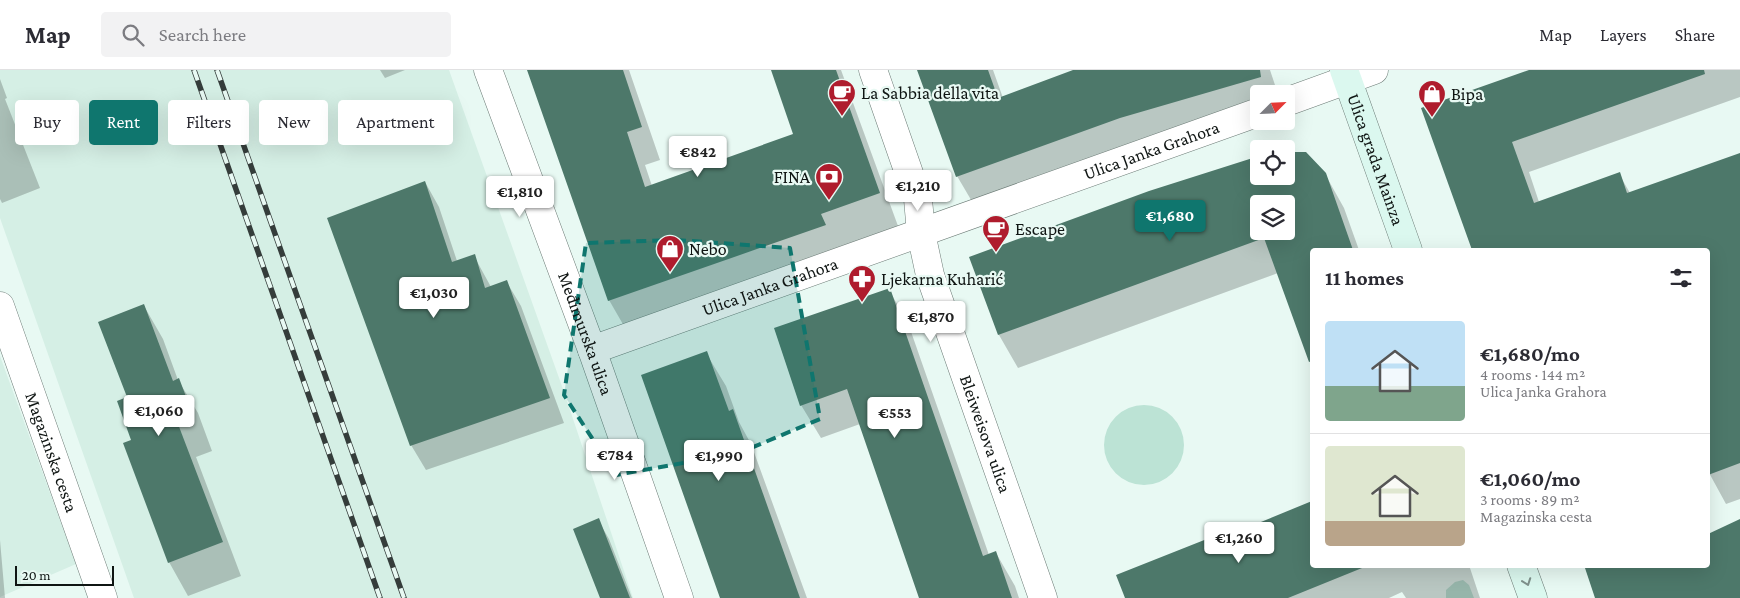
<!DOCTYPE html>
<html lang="en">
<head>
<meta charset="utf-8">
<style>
	:root { --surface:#fff; --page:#f2f2f3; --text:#2b2b33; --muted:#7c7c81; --line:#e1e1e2; --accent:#0f766e }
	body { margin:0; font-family:"Crimson Pro",serif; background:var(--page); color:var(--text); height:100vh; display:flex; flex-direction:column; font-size:19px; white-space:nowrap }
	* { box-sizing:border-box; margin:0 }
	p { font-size:16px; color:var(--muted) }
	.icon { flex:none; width:28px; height:28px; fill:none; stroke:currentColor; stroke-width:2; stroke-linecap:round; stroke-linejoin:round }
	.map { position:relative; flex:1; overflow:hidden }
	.sheet { position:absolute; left:1310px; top:178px; width:400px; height:320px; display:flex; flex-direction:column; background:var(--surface); border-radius:5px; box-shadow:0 5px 20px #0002 }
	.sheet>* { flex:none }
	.banner { position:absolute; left:15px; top:30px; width:475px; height:45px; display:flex; gap:10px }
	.needle { width:32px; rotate:66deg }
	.fabs { position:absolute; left:1250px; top:15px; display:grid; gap:10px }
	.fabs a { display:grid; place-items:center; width:45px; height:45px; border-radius:5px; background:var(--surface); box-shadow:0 5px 20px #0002; font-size:25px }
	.scale { position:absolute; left:15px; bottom:12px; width:99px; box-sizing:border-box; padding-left:5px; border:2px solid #0f1513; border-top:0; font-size:14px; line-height:18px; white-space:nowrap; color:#0f1513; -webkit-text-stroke:4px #e8f9f3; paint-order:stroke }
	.price { position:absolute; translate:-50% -42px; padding:0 11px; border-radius:5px; background:#fff; color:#222; font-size:16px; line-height:32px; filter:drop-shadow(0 1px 2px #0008) }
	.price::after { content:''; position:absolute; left:50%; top:30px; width:15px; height:11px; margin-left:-8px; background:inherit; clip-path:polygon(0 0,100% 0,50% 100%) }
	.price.selected { background:var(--accent); color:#fff }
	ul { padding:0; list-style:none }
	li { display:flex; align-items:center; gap:15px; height:125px; padding:0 15px }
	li+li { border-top:1px solid var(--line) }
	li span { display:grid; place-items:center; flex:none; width:140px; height:100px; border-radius:5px; color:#555 }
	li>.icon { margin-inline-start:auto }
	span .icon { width:60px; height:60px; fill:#fffc; stroke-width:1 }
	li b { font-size:21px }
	h2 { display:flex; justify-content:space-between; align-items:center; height:60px; padding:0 15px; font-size:21px }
	.pill { padding:0 18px; border-radius:5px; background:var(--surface); box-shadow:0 5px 20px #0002; font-size:18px; line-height:45px }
	.pill.selected { background:var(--accent); color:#fff }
	header { display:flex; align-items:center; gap:30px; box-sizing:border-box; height:70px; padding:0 25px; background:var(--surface); border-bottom:1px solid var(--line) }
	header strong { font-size:24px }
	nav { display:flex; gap:28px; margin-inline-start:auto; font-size:18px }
	.search { width:350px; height:45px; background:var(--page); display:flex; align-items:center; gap:12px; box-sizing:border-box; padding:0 18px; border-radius:5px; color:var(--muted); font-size:19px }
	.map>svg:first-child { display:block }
</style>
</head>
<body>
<header>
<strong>Map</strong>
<div class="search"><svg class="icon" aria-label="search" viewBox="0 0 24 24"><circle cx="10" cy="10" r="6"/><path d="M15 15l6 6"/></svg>Search here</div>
<nav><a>Map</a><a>Layers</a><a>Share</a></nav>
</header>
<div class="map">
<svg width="1740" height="528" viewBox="0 0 1740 528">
	<rect width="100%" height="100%" fill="#e8f9f3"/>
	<!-- built -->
	<path fill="#d5efe5" d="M0 0H449L563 319 633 528H134L0 148Z
		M0 286 76 494 0 527Z"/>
	<!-- green -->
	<path fill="#bce3d5" d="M1104 375a40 40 0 1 1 80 0a40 40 0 1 1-80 0Z
		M1463 510 1469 515 1474 528H1446V520L1455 512Z"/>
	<!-- shadow -->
	<path fill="#0003" fill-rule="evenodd" d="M380 0H405L385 8Z
		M528 0H629L660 90 645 95 652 116 795 65 772 0H841L898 156 839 177 628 263 609 230Z
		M919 0H993L1003 28 1076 0H1270L1278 24H1259V45L977 140 957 106Z
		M1533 0H1740V27L1529 102 1539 132 1619 104 1630 123 1740 84V429L1726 434 1708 401V180H1473Z
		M0 9 7 28 5 29 40 118 2 133 0 129Z
		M1325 104 1344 138 1359 180H1312V295L1278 203 1018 298 999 265 971 187 1259 106ZM1259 134H1286V161H1259Z
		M425 112 439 137 457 191 474 186 491 217 506 211 521 236 564 353 426 400 411 375Z
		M889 220 908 253 989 485 996 483 1015 516 1019 528H921L860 354 821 368 801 335Z
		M144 236 163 269 178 310 198 343 212 381 196 387 241 506 188 526 169 492 133 371 129 328Z
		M706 283 726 316 739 352 751 374 807 528H721Z
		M1312 432V495H1469L1480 528H1406L1402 522 1389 528H1126L1229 466Z
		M598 450 609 469 632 528H601Z
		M1739 451 1740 528H1597L1585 495H1708V466Z
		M0 470 5 528H0Z"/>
	<!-- building -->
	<path fill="#4d786a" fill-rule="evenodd" d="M527 0H623L642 57 627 62 645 117 793 64 771 0H836L880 123 821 144 826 155 608 231Z
		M917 0H988L998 28 1073 0H1260L1261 7 1120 48 956 107Z
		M1529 0H1704L1705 4 1512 72 1534 133 1620 102 1627 123 1740 83V393L1708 405V180H1472L1421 38Z
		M1286 82H1306L1326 103 1353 180H1312V291L1309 292 1264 168 998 265 969 187 1149 121 1259 86V106H1286ZM1259 134H1286V161H1259Z
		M425 111 452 192 475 184 485 218 507 210 550 328 410 376 327 148Z
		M890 218 983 486 996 481 1012 528H919L847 319 800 336 774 258Z
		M144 234 173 311 179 308 194 348 178 354 223 472 168 493 123 373 131 370 117 331 127 327 98 252Z
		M707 281 729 341 733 339 800 528H720L641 305Z
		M1312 431V495L1367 496 1288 528H1125L1116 505 1227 461 1229 465Z
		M599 448 630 528H600L573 459Z
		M1740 449V528H1595L1584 495H1708V464Z"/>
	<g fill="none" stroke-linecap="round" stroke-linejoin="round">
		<defs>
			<g id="minor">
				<path id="s1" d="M488 0 592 280 679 528"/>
				<path id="s2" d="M873 0 918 129 921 163 930 205 1043 528"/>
				<path d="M1286 32 1374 0"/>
				<path id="s3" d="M592 280 1259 42"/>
			</g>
			<g id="tertiary">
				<path id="s4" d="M0 236 103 528"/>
			</g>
			<g id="secondary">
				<path id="s5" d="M1344 0 1408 180"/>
				<path d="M1521 495 1533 528"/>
			</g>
		</defs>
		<!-- minor casing -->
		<use href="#minor" stroke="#6c7b76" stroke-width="29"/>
		<!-- tertiary casing -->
		<use href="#tertiary" stroke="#6c7b76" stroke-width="29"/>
		<!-- secondary casing -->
		<use href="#secondary" stroke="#6c7b76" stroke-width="29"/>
		<!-- minor -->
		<use href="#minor" stroke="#fff" stroke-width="28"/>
		<!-- tertiary -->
		<use href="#tertiary" stroke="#fff" stroke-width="28"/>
		<!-- secondary -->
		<use href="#secondary" stroke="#dbf8ef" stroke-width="28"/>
		<defs>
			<path id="rail" d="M194 0 380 528
				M217 0 404 528"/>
		</defs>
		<!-- rail casing -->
		<use href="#rail" stroke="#353d3b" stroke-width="5.5"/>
		<!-- rail -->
		<use href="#rail" stroke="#e8f9f3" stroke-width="4" stroke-dasharray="11" stroke-linecap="butt"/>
	</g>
	<!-- one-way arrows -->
	<defs><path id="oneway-chevron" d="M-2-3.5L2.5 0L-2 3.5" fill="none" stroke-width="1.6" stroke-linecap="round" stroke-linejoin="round" transform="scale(1.25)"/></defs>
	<use stroke="#7f928c" href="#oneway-chevron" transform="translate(1527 512) rotate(70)"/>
	<!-- marked area -->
	<path fill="#0f766e" fill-opacity="0.2" stroke="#0f766e" stroke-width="4" stroke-dasharray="10 6" stroke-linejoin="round" d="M676 170 790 178 820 349 739 383 616 405 564 325 586 173Z"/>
	<!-- icons -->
	<defs>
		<symbol id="cafe-pin" viewBox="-11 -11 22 30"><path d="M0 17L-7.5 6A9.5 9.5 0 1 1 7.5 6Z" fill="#af1c2d" stroke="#e8f9f3"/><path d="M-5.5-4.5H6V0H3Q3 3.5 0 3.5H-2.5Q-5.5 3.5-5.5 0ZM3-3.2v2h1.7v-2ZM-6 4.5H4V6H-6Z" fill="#fff"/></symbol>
		<symbol id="shop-pin" viewBox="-11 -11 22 30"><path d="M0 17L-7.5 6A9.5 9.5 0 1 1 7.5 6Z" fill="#af1c2d" stroke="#e8f9f3"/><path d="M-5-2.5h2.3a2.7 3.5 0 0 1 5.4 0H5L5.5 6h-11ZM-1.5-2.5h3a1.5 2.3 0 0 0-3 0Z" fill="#fff"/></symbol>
		<symbol id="bank-pin" viewBox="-11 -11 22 30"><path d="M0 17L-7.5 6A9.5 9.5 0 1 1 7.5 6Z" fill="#af1c2d" stroke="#e8f9f3"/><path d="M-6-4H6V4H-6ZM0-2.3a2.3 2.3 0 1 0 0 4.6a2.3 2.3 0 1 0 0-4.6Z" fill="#fff"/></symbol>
		<symbol id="pharmacy-pin" viewBox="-11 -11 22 30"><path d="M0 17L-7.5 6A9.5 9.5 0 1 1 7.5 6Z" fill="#af1c2d" stroke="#e8f9f3"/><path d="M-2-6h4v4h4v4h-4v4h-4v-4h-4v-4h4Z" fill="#fff"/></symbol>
	</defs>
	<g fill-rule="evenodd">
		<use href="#cafe-pin" x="826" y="7" width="32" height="43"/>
		<use href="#shop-pin" x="1416" y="8" width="32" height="43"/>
		<use href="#bank-pin" x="813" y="91" width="32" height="43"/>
		<use href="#cafe-pin" x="980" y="143" width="32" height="43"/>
		<use href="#shop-pin" x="654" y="163" width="32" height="43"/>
		<use href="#pharmacy-pin" x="846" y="193" width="32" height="43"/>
	</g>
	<g text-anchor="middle" stroke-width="4.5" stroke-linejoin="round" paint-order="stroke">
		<!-- poi labels -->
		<g font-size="18" fill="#0f1513" stroke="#e8f9f3" text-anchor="start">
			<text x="861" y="29">La Sabbia della vita</text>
			<text x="1451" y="30">Bipa</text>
			<text x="810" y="113" text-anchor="end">FINA</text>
			<text x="1015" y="165">Escape</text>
			<text x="689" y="185">Nebo</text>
			<text x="881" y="215">Ljekarna Kuharić</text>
		</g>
		<!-- street labels -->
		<g font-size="18" fill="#0f1513" stroke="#e8f9f3">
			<text dy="6" stroke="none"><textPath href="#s3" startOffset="594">Ulica Janka Grahora</textPath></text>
			<text dy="6" stroke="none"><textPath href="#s5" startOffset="95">Ulica grada Mainza</textPath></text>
			<text dy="6" stroke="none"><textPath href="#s3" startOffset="189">Ulica Janka Grahora</textPath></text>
			<text dy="6" stroke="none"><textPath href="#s1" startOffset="281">Međimurska ulica</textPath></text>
			<text dy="6" stroke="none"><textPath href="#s2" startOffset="382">Bleiweisova ulica</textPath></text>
			<text dy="6" stroke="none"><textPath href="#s4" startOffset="155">Magazinska cesta</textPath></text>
		</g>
	</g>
</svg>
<div class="fabs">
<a><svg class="needle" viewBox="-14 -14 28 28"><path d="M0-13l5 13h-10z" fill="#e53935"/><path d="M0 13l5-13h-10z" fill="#7c7c81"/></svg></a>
<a><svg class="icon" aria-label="locate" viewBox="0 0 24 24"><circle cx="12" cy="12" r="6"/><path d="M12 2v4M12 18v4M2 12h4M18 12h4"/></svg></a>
<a><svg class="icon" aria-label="layers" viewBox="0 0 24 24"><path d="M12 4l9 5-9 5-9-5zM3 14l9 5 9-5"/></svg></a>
</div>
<div class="scale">20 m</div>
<b class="price" style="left:698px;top:108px">€842</b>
<b class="price" style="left:918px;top:142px">€1,210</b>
<b class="price" style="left:520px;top:148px">€1,810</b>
<b class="price selected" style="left:1170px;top:172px">€1,680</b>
<b class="price" style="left:434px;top:249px">€1,030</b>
<b class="price" style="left:931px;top:273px">€1,870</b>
<b class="price" style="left:159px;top:367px">€1,060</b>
<b class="price" style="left:895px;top:369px">€553</b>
<b class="price" style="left:615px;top:411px">€784</b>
<b class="price" style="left:719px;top:412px">€1,990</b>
<b class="price" style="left:1239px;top:494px">€1,260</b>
<div class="banner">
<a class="pill">Buy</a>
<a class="pill selected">Rent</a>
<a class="pill">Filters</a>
<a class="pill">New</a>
<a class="pill">Apartment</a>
</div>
<section class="sheet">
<h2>11 homes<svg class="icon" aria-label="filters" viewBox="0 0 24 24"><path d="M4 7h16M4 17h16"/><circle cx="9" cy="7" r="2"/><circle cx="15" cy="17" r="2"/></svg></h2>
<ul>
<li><span style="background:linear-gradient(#bfe0f5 65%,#7fa58c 0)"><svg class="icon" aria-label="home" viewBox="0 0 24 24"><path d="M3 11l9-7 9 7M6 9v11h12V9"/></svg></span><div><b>€1,680/mo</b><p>4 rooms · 144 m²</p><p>Ulica Janka Grahora</p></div></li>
<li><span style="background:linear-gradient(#dfe7d0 75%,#b9a48a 0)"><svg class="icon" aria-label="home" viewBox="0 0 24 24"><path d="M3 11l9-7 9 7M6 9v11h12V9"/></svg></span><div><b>€1,060/mo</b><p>3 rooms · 89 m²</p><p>Magazinska cesta</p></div></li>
</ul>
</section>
</div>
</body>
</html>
